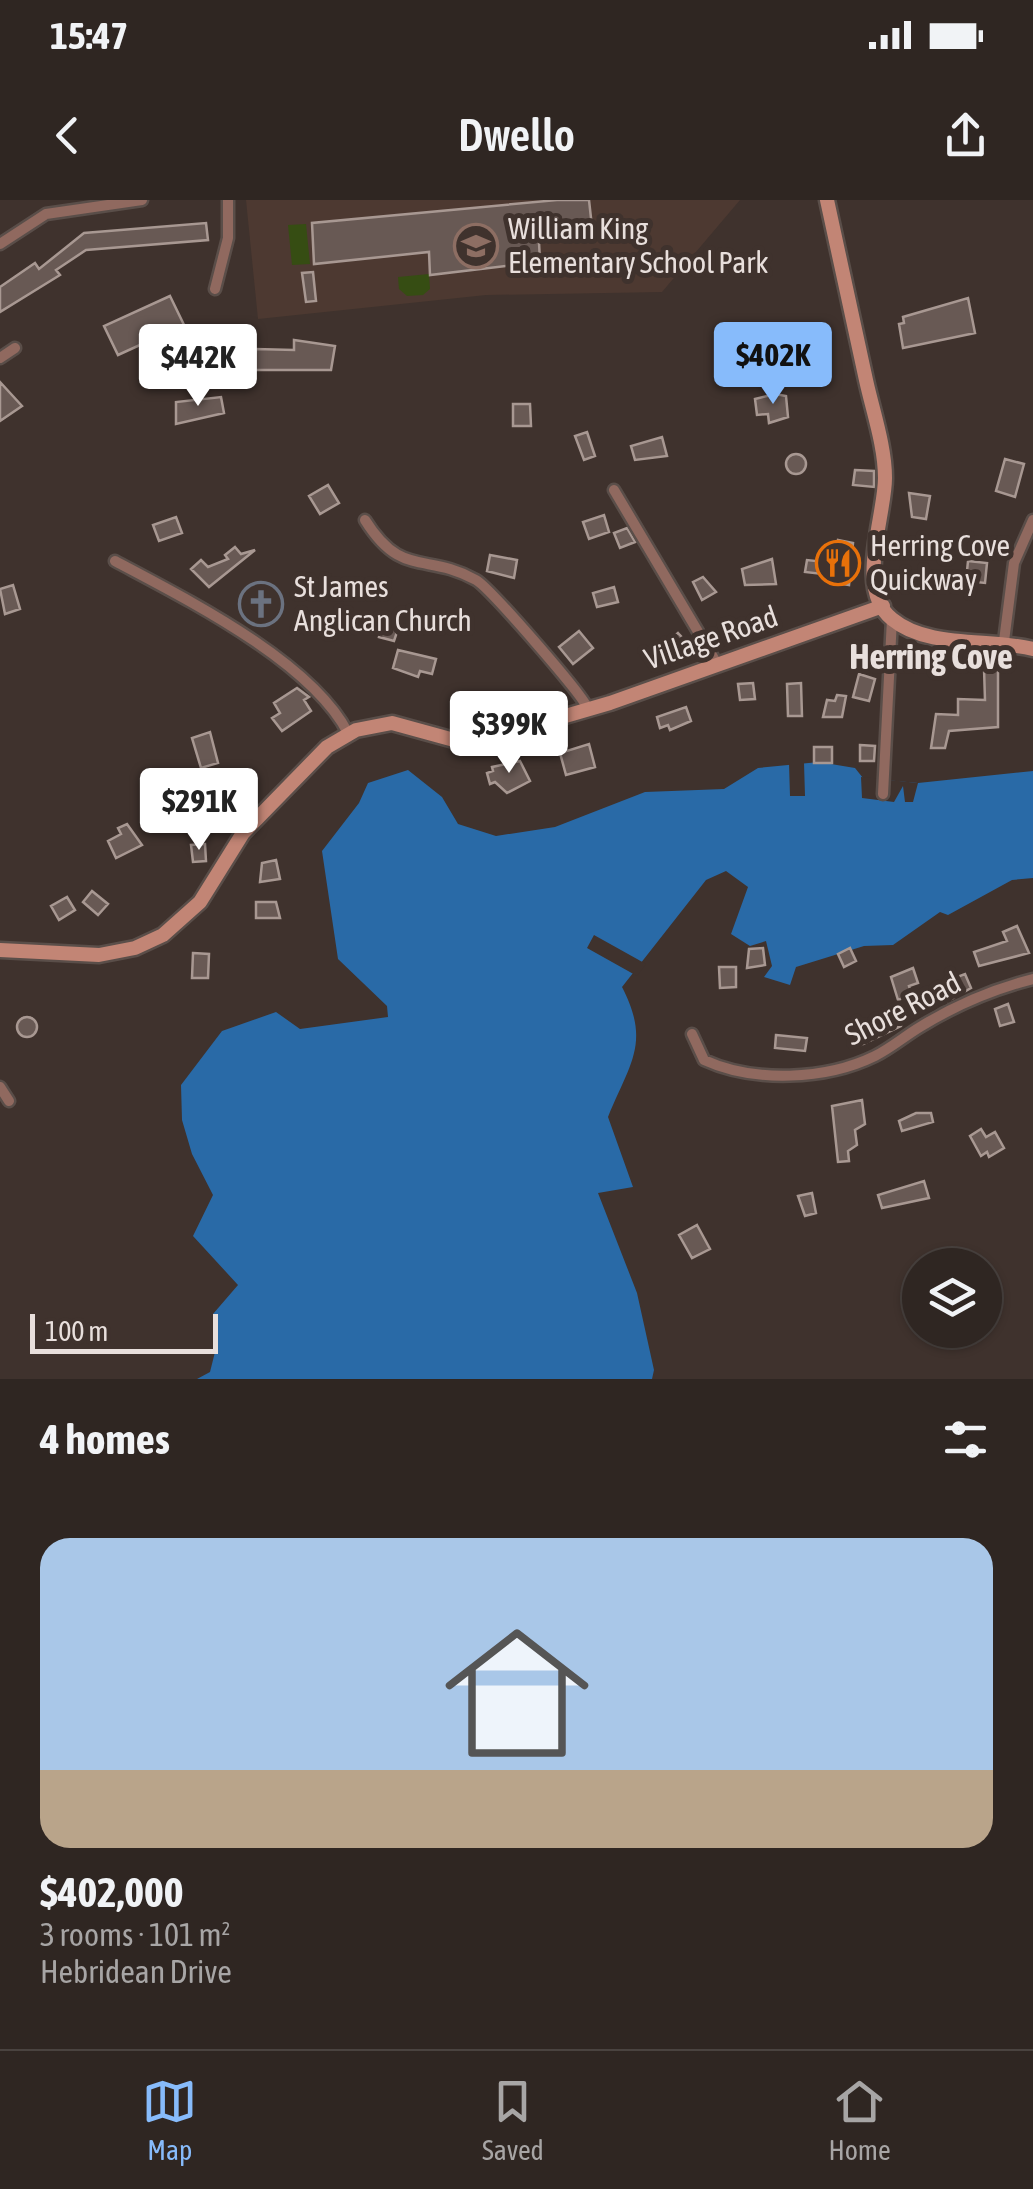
<!DOCTYPE html>
<html lang="en">
<head>
<meta charset="utf-8">
<style>
	:root { --surface:#2f2622; --page:#3b322f; --text:#f1f3f6; --muted:#a7a5a5; --line:#4a4340; --accent:#87bbfb }
	body { margin:0; font-family:"Asap Condensed",sans-serif; background:var(--page); color:var(--text); height:100vh; display:flex; flex-direction:column; font-size:38px; white-space:nowrap }
	* { box-sizing:border-box; margin:0 }
	p { font-size:32px; color:var(--muted) }
	.icon { flex:none; width:55px; height:55px; fill:none; stroke:currentColor; stroke-width:2; stroke-linecap:round; stroke-linejoin:round }
	.map { position:relative; height:1179px; overflow:hidden }
	.side { display:flex; flex-direction:column; background:var(--surface); flex:1 }
	.side>* { flex:none }
	.fabs { position:absolute; left:902px; top:1048px; display:grid; gap:20px }
	.fabs a { display:grid; place-items:center; width:100px; height:100px; border-radius:50%; background:var(--surface); box-shadow:0 2px 8px #0004,0 0 0 2px var(--line); font-size:50px }
	.scale { position:absolute; left:30px; bottom:25px; width:188px; box-sizing:border-box; padding-left:10px; border:5px solid #e8dfdc; border-top:0; font-size:28px; line-height:35px; white-space:nowrap; color:#e8dfdc; -webkit-text-stroke:8px #3f322d; paint-order:stroke }
	.price { position:absolute; translate:-50% -85px; padding:0 22px; border-radius:10px; background:#fff; color:#222; font-size:32px; line-height:65px; filter:drop-shadow(0 2px 5px #0008) }
	.price::after { content:''; position:absolute; left:50%; top:60px; width:30px; height:22px; margin-left:-15px; background:inherit; clip-path:polygon(0 0,100% 0,50% 100%) }
	.price.selected { background:var(--accent); color:#111 }
	ul { padding:0; list-style:none }
	li { display:grid; align-content:center; gap:20px; height:530px; padding:0 40px }
	li span { display:grid; place-items:center; height:310px; border-radius:30px; color:#555 }
	li>.icon { margin-inline-start:auto }
	span .icon { width:180px; height:180px; fill:#fffc; stroke-width:1 }
	li b { font-size:42px }
	h2 { display:flex; justify-content:space-between; align-items:center; height:120px; padding:0 40px; font-size:42px }
	.status { display:flex; justify-content:space-between; align-items:center; height:70px; padding:0 50px; background:var(--surface); direction:ltr }
	.status svg { height:28px; fill:currentColor }
	header { display:flex; justify-content:space-between; align-items:center; height:130px; padding:0 40px; background:var(--surface); font-size:45px; font-weight:600 }
	.dock { display:flex; justify-content:space-around; align-items:center; height:140px; border-top:2px solid var(--line); background:var(--surface); font-size:28px; color:var(--muted) }
	.dock a { display:grid; justify-items:center; gap:5px }
	.dock .selected { color:var(--accent) }
	.map>svg:first-child { display:block }
</style>
</head>
<body>
<div class="status"><b>15:47</b><svg viewBox="0 0 49 12"><path d="M0 12V9h3v3zM5 12V6h3v6zM10 12V3h3v9zM15 12V0h3v12zM26 1h20v11H26zM47 4h2v5h-2z"/></svg></div>
<header><svg class="icon" aria-label="back" viewBox="0 0 24 24"><path d="M15 5l-7 7 7 7"/></svg>Dwello<svg class="icon" aria-label="share" viewBox="0 0 24 24"><path d="M12 15V3M7 8l5-5 5 5M5 13v7h14v-7"/></svg></header>
<div class="map">
<svg width="1033" height="1179" viewBox="0 0 1033 1179">
	<rect width="100%" height="100%" fill="#3f322d"/>
	<!-- built -->
	<path fill="#4d3931" d="M246 0H740L662 92 486 95 258 119Z"/>
	<!-- green -->
	<path fill="#364d13" d="M306 24 310 64 292 65 288 25Z
		M429 74 430 89 423 95 407 96 399 89 398 77Z"/>
	<!-- water -->
	<path fill="#296aa7" d="M819 562 855 568 863 578 918 583 1033 571V678L1012 680 948 715 940 712 893 745 864 746 796 767 790 785 764 777 772 766 766 741 750 746 731 734 748 687 726 671 706 680 622 787C651 843 630 863 608 917L633 987 598 993 637 1093 654 1170 652 1179H197L210 1172 215 1152 213 1114 238 1085 193 1036 213 995 192 954 182 920 181 885 222 831 276 812 300 829 388 817 387 806 338 759 322 651 359 603 368 583 408 570 442 597 458 624 496 636 555 627 645 592 724 589 758 568Z"/>
	<!-- pier -->
	<path fill="#3f322d" d="M789 563H804L805 596H790Z
		M861 577 918 583 913 602H905L903 586 894 602 862 598Z
		M594 735 646 764 637 776 587 748Z"/>
	<!-- building -->
	<path fill="#685954" stroke="#a89892" stroke-width="2.5" d="M557 0H589L593 36 539 42 540 62 430 75 429 52 314 64 312 23Z
		M206 23 208 40 86 50 56 70 60 75 0 112V87L35 63 39 69 84 33Z
		M313 72 316 101 306 102 302 73Z
		M170 96 184 125 118 155 104 126Z
		M968 98 975 133 903 148 899 124 904 123 903 117Z
		M294 140 335 146 331 170H255L256 149 294 150Z
		M0 182 22 206 0 221Z
		M775 194 786 196 788 217 769 223 768 214 757 215 755 199Z
		M221 197 224 213 176 224V202Z
		M513 204H530L531 226H513Z
		M587 232 595 256 584 260 575 236Z
		M662 237 667 256 635 260 631 246Z
		M786 264a10 10 0 1 1 20 0a10 10 0 1 1-20 0Z
		M1005 259 1024 264 1015 297 996 291Z
		M855 270 874 271V287L853 285Z
		M328 285 339 303 320 314 309 296Z
		M909 293 930 296 926 319 912 317Z
		M604 315 609 332 589 339 583 322Z
		M176 317 182 333 159 341 153 325Z
		M627 328 635 342 620 348 614 333Z
		M838 340 853 343 849 385 831 382 832 375 805 372 807 360 834 363Z
		M235 347 241 354 255 350 209 387 191 369 201 360 208 367 228 359 225 355Z
		M490 355 517 360 514 378 487 371Z
		M772 359 776 384 745 385 742 369Z
		M968 361 987 363 985 383 966 381Z
		M703 377 716 392 702 400 693 382Z
		M13 385 20 409 5 414 0 389Z
		M614 387 618 402 597 407 593 393Z
		M267 390 276 398 259 418 249 410Z
		M382 425 398 429 394 441 379 437Z
		M579 431 593 448 573 464 559 447Z
		M678 433 692 448 680 458 670 440Z
		M398 450 436 459 432 474 420 471 418 477 393 468Z
		M984 468H998V527L949 531 945 548H931L936 514 958 515V499L985 500Z
		M859 474 875 479 869 501 853 497Z
		M753 483 755 499 740 500 738 484Z
		M801 483 802 516H788L787 484Z
		M297 488 309 497 304 500 311 511 282 531 272 518 280 513 274 503Z
		M837 495 846 496 842 517H823L827 500 835 501Z
		M686 507 691 521 670 530 668 525 660 528 657 517Z
		M210 532 218 563 201 568 192 538Z
		M589 544 595 567 566 575 560 553Z
		M860 545 875 546 874 561H860Z
		M814 547H832V563H814Z
		M520 561 530 581 507 593 495 582 490 584 487 573 493 571 492 567Z
		M127 624 142 645 116 658 108 641 121 634 118 628Z
		M205 644 206 661 193 662 191 645Z
		M276 660 280 679 260 682 262 663Z
		M92 691 108 704 98 715 83 702Z
		M67 697 75 710 59 720 51 706Z
		M256 702H276L280 718H256Z
		M1017 726 1029 753 979 766 974 752 1007 741 1003 732Z
		M763 748 765 765 747 768 749 749Z
		M850 748 856 761 844 767 838 754Z
		M193 753 209 754 208 778H192Z
		M719 767H736V787L720 788Z
		M913 768 918 783 909 786 912 795 898 800 891 777Z
		M965 774 971 788 948 801 941 783Z
		M897 803 904 821 901 826 861 845 855 829 886 819 882 810Z
		M1008 804 1014 822 1000 826 995 809Z
		M17 827a10 10 0 1 1 20 0a10 10 0 1 1-20 0Z
		M776 835 807 838 805 851 775 848Z
		M862 900 865 924 855 930 857 945 848 951 849 961 838 962 832 906Z
		M916 913H931L933 922 902 931 899 921Z
		M981 929 986 937 995 932 1004 948 989 957 987 952 981 956 970 936Z
		M924 981 929 998 882 1008 878 995Z
		M812 993 816 1013 805 1016 798 996Z
		M697 1025 710 1049 692 1058 679 1035Z"/>
	<g fill="none" stroke-linecap="round" stroke-linejoin="round">
		<defs>
			<path id="street" d="M0 44 46 14 142 0
				M215 89 228 38V0
				M0 158 15 148
				M614 290 716 462
				M365 320C402 379 426 352 476 380 489 387 583 495 588 509
				M115 361C186 399 311 461 348 533
				M1004 441 1014 363 1033 320
				M883 594 892 419
				M692 834 704 860C754 883 826 880 875 856 891 848 905 836 920 827 954 806 994 789 1033 779
				M0 887 9 901"/>
			<path id="secondary" d="M827 0C840 60 853 120 866 180 873 212 885 246 885 278 885 317 855 389 892 419 928 449 990 438 1033 449
				M0 750 99 755 135 748 163 735 200 702 243 633 327 547 356 530 392 523 454 540 500 535 610 503 883 406"/>
		</defs>
		<!-- street casing -->
		<use href="#street" stroke="#5a4e49" stroke-width="15"/>
		<!-- secondary casing -->
		<use href="#secondary" stroke="#5a4e49" stroke-width="19"/>
		<!-- street -->
		<use href="#street" stroke="#90695f" stroke-width="10"/>
		<!-- secondary -->
		<use href="#secondary" stroke="#c28575" stroke-width="14"/>
	</g>
	<!-- icons -->
	<defs>
		<symbol id="school-ring" viewBox="-11 -11 22 22"><circle r="9.5" fill="#3f322d" stroke="#8d6e63" stroke-width="1.5"/><path d="M0-5L7-2L0 1L-7-2ZM-4 1L0 2.5L4 1V4Q0 6-4 4Z" fill="#8d6e63"/></symbol>
		<symbol id="restaurant-ring" viewBox="-11 -11 22 22"><circle r="9.5" fill="#3f322d" stroke="#e8710a" stroke-width="1.5"/><path d="M-5-6h1v4h1v-4h1v4h1v-4h1v5L-1.5 .5V6h-2V.5L-5-1ZM5-6V6H3V1.5H1.5Q1.5-4 5-6Z" fill="#e8710a"/></symbol>
		<symbol id="church-ring" viewBox="-11 -11 22 22"><circle r="9.5" fill="#3f322d" stroke="#6b7280" stroke-width="1.5"/><path d="M-1.2-6h2.4v3.5h3.3v2.4h-3.3V6h-2.4V-.1h-3.3v-2.4h3.3Z" fill="#6b7280"/></symbol>
	</defs>
	<g fill-rule="evenodd">
		<use href="#school-ring" x="451" y="21" width="50" height="50"/>
		<use href="#restaurant-ring" x="813" y="338" width="50" height="50"/>
		<use href="#church-ring" x="236" y="379" width="50" height="50"/>
	</g>
	<g text-anchor="middle" stroke-width="10" stroke-linejoin="round" paint-order="stroke">
		<!-- poi labels -->
		<g font-size="30" fill="#e8dfdc" stroke="#3f322d" text-anchor="start">
			<text x="508" y="39">William King<tspan x="508" dy="34">Elementary School Park</tspan></text>
			<text x="870" y="356">Herring Cove<tspan x="870" dy="34">Quickway</tspan></text>
			<text x="294" y="397">St James<tspan x="294" dy="34">Anglican Church</tspan></text>
		</g>
		<!-- street labels -->
		<g font-size="30" fill="#e8dfdc" stroke="#3f322d">
			<text transform="translate(711 438) rotate(-19)" y="10">Village Road</text>
			<text transform="translate(903 809) rotate(-27)" y="10">Shore Road</text>
		</g>
		<!-- quarter labels -->
		<g font-size="35" font-weight="bold" fill="#e8dfdc" stroke="#3f322d">
			<text x="931" y="469">Herring Cove</text>
		</g>
	</g>
</svg>
<div class="fabs">
<a><svg class="icon" aria-label="layers" viewBox="0 0 24 24"><path d="M12 4l9 5-9 5-9-5zM3 14l9 5 9-5"/></svg></a>
</div>
<div class="scale">100 m</div>
<b class="price selected" style="left:773px;top:207px">$402K</b>
<b class="price" style="left:198px;top:209px">$442K</b>
<b class="price" style="left:509px;top:576px">$399K</b>
<b class="price" style="left:199px;top:653px">$291K</b>
</div>
<section class="side">
<h2>4 homes<svg class="icon" aria-label="filters" viewBox="0 0 24 24"><path d="M4 7h16M4 17h16"/><circle cx="9" cy="7" r="2"/><circle cx="15" cy="17" r="2"/></svg></h2>
<ul>
<li><span style="background:linear-gradient(#a9c7e8 75%,#b9a48a 0)"><svg class="icon" aria-label="home" viewBox="0 0 24 24"><path d="M3 11l9-7 9 7M6 9v11h12V9"/></svg></span><div><b>$402,000</b><p>3 rooms · 101 m²</p><p>Hebridean Drive</p></div></li>
</ul>
</section>
<nav class="dock">
<a class="selected"><svg class="icon" aria-label="map" viewBox="0 0 24 24"><path d="M3 6l6-2 6 2 6-2v14l-6 2-6-2-6 2zM9 4v14M15 6v14"/></svg>Map</a>
<a><svg class="icon" aria-label="saved" viewBox="0 0 24 24"><path d="M7 4h10v16l-5-4-5 4z"/></svg>Saved</a>
<a><svg class="icon" aria-label="home" viewBox="0 0 24 24"><path d="M3 11l9-7 9 7M6 9v11h12V9"/></svg>Home</a>
</nav>
</body>
</html>
